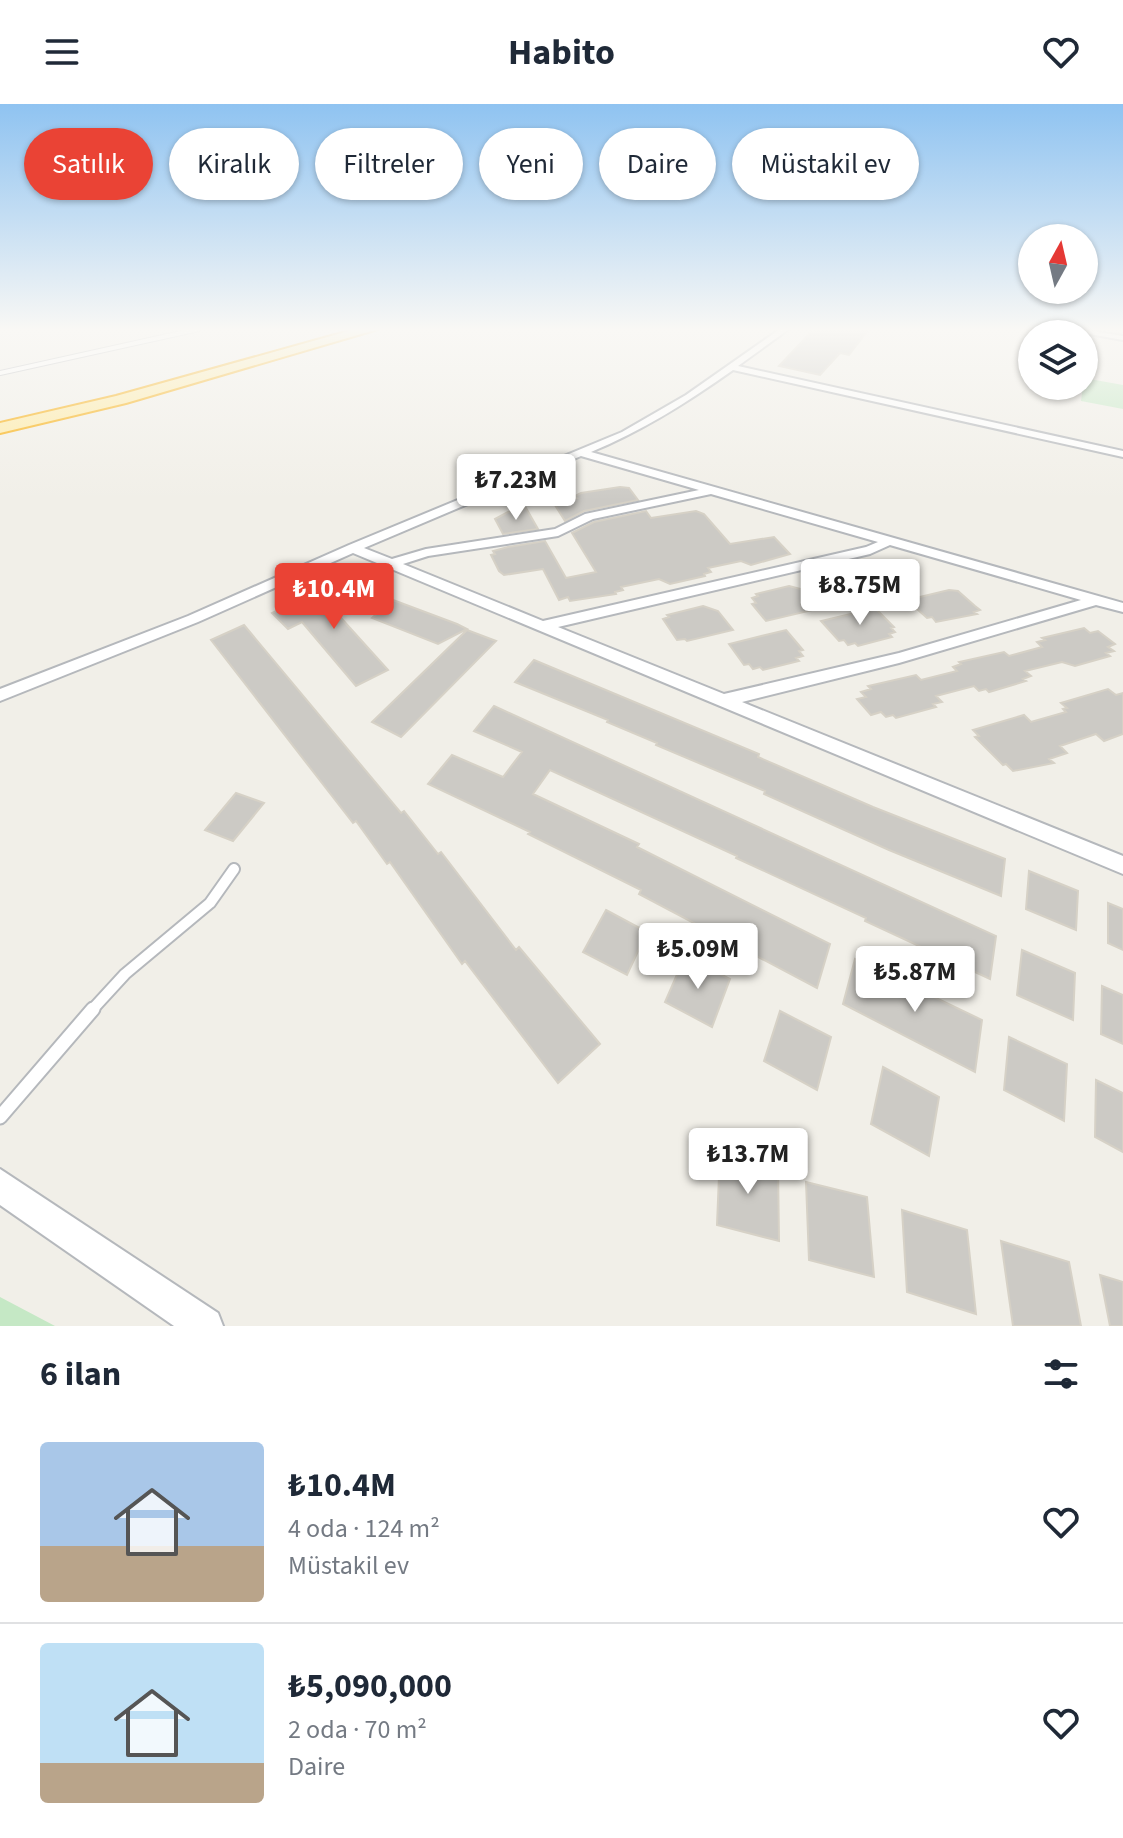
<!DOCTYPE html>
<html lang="tr">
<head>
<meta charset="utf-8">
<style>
	:root { --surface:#fff; --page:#f2f2f3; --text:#1f2937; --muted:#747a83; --line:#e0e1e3; --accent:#ea4335 }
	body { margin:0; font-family:"Source Sans 3",sans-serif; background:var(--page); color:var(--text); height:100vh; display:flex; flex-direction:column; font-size:30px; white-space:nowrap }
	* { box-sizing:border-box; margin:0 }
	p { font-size:26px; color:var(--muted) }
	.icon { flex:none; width:44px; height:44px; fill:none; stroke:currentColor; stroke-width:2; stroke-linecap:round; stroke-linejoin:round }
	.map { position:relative; height:1222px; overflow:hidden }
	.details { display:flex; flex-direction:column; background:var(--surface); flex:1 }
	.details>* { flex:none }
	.banner { position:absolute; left:24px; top:24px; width:1076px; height:72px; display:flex; gap:16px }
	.needle { width:52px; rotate:8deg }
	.fabs { position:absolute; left:1018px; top:120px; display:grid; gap:16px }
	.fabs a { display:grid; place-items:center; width:80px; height:80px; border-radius:50%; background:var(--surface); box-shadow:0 2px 6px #0004; font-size:40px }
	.price { position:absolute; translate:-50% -68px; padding:0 18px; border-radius:8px; background:#fff; color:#222; font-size:26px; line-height:52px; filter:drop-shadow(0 2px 4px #0008) }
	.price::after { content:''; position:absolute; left:50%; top:48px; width:24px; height:18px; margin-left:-12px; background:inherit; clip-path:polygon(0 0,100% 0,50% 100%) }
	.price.current { background:var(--accent); color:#fff }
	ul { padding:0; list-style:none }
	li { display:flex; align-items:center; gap:24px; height:200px; padding:0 40px }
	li+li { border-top:2px solid var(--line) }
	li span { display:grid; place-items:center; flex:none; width:224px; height:160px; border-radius:8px; color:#555 }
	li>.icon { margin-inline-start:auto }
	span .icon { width:96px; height:96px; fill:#fffc; stroke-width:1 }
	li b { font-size:34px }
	h2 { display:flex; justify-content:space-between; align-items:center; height:96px; padding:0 40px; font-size:34px }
	.pill { padding:0 28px; border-radius:36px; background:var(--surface); box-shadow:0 2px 6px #0004; font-size:28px; line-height:72px }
	.pill.current { background:var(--accent); color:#fff }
	header { display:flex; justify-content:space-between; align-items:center; height:104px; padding:0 40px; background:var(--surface); font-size:36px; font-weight:700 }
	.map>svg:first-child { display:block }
</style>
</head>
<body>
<header><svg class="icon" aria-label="menu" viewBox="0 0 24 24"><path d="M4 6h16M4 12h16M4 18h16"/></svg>Habito<svg class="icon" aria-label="heart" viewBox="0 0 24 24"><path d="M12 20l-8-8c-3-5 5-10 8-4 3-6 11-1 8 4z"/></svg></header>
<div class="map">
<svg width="1123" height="1222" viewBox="0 0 1123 1222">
	<rect width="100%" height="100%" fill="#f1efe8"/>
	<!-- green -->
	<path fill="#c5e8c5" d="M1084 274 1123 281V305L1081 297Z
		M0 1193 55 1222H0Z"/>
	<!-- building -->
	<path fill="#cccac5" stroke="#d6d1c6" stroke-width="2" d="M814 225H869L849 251 840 249 820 271 779 262Z
		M620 383 629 384 638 396 584 407 565 417 553 398 577 394 575 392 581 389Z
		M526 404 538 425 503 430 495 415 508 408Z
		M646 407 651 414 696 407 704 410 730 440 774 433 790 450 751 461 741 457 708 464 711 468 704 470 705 472 670 480 659 475 621 483 623 486 615 488 616 490 570 497 568 493 559 496 543 465 504 471 499 467 491 451 495 450 493 447 508 443 545 437 566 474 596 468 572 429 594 418Z
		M873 462 888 465 907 482 856 494 839 478 843 477 838 472 844 471 842 469Z
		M342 475 359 489 338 500 323 494 388 566 356 582 302 518 288 525 272 509Z
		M789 482 804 486 821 504 766 517 752 500 756 499 752 494 758 492 756 490Z
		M949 486 958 487 975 502 980 506 974 508 977 510 936 518 932 513 927 514 907 496Z
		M393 496 457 520 467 525 438 540 372 514Z
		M703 502 718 507 733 526 687 537 685 535 677 536 663 515 669 513 667 511Z
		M875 504 894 523 891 524 895 528 889 530 892 533 858 542 855 539 848 541 844 536 839 537 821 517Z
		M244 521 401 709 404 707 438 750 441 748 516 846 519 843 600 940 558 979 465 857 462 860 390 758 387 760 356 717 353 719 211 536Z
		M1084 524 1090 529 1098 527 1115 540 1108 543 1114 547 1106 549 1110 552 1075 562 1062 558 1025 567 1031 572 1023 575 1026 577 989 588 986 585 979 587 974 582 936 592 942 598 933 600 936 603 896 614 893 611 886 613 881 608 871 611 857 595 866 593 861 588 871 585 868 582 916 571 921 576 957 567 953 563 961 560 959 558 1004 548 1009 552 1042 543 1037 538 1045 536 1042 534Z
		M467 526 496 537 401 633 372 618Z
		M786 526 803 546 799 547 803 552 796 554 799 557 763 566 760 563 753 565 749 560 744 561 729 540Z
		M534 556 759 650 758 653 873 703 1005 755 1001 792 889 746 764 690 765 687 656 641 657 639 607 618 608 616 515 578Z
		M1108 585 1116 591 1123 589V630L1104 637 1096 630 1060 642 1067 649 1049 655 1054 659 1013 667 1006 660 1003 661 975 633 979 632 973 626 1024 611 1031 618 1066 608 1063 605 1067 604 1061 599Z
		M494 602 996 832 990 875 865 817 866 814 736 754 737 752 550 666 533 690 639 740 637 743 830 840 817 884 639 790 641 786 528 730 530 728 428 680 452 651 503 673 522 648 474 627Z
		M236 689 264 699 233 737 205 726Z
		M1029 767 1078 787 1076 826 1026 805Z
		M1108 799 1123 805V846L1108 839Z
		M606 806 647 828 627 871 583 848Z
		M1022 846 1075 869 1073 916 1017 891Z
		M685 852 730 875 712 923 665 898Z
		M855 855 982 916 975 968 843 900Z
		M1102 882 1123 891V940L1101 930Z
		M780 907 831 933 817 986 764 957Z
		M1009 933 1067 960 1064 1017 1004 986Z
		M883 963 939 993 929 1052 871 1020Z
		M1096 976 1123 989V1048L1095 1033Z
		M720 1047 778 1062 779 1137 717 1121Z
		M806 1078 867 1093 874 1173 809 1156Z
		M902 1106 967 1126 976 1210 907 1188Z
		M1001 1137 1069 1158 1081 1222H1013Z
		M1100 1171 1123 1178V1222H1110Z"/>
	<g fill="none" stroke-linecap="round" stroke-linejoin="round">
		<defs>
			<path id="service-far2" d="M0 269 199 225"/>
			<path id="service-far1" d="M91 907 125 870 210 799 234 765"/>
			<path id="service" d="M0 1013 93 905"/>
			<path id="minor" d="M780 225H789L738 262 1123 347V353L733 266C688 298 642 327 591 348L1123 499V508L1096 501 899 559 742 598 1123 752V770L353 449 198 518 0 597V585L188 512 349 441 622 328 686 291ZM581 352 699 386 585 410 555 425 426 445 392 455 364 444ZM711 390 878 438 866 443 543 517 403 460 428 452 558 432 593 415ZM890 441 1081 496 899 549 724 590 558 523 870 450Z
				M1062 225H1080L1123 232V236Z"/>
			<path id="tertiary" d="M0 1065 218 1209 223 1222H174L0 1101Z"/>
			<path id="trunk" d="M356 225H378L126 299 0 329V319L116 292Z"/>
		</defs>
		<!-- service-far2 casing -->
		<use href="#service-far2" stroke="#b5b8bc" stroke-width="6"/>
		<!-- service-far1 casing -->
		<use href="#service-far1" stroke="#b5b8bc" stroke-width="14"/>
		<!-- service casing -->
		<use href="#service" stroke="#b5b8bc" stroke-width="17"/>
		<!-- minor casing -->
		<use href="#minor" stroke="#b5b8bc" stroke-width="4"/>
		<!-- tertiary casing -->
		<use href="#tertiary" stroke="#b5b8bc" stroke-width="4"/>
		<!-- trunk casing -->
		<use href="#trunk" stroke="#f9ab00" stroke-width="4"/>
		<!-- service-far2 -->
		<use href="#service-far2" stroke="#fff" stroke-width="4"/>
		<!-- service-far1 -->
		<use href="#service-far1" stroke="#fff" stroke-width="10"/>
		<!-- service -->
		<use href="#service" stroke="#fff" stroke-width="13"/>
		<!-- minor -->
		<use href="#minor" fill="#fff" fill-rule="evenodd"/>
		<!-- tertiary -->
		<use href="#tertiary" fill="#fff" fill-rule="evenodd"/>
		<!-- trunk -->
		<use href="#trunk" fill="#feeaa1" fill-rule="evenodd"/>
	</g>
	<!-- sky -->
	<linearGradient id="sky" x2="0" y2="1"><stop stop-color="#8fc3f1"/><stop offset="0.57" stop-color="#f9f8f5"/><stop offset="1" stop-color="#f9f8f5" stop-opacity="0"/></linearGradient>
	<rect width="1123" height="396" fill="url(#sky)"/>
</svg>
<div class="fabs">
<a><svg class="needle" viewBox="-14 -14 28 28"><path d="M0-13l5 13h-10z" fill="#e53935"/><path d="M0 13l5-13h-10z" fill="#747a83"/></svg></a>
<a><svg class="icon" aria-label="layers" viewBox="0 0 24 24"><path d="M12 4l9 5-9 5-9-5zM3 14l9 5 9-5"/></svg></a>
</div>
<b class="price" style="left:516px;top:418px">₺7.23M</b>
<b class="price" style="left:860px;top:523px">₺8.75M</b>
<b class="price current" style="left:334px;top:527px">₺10.4M</b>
<b class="price" style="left:698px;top:887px">₺5.09M</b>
<b class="price" style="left:915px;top:910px">₺5.87M</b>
<b class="price" style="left:748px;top:1092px">₺13.7M</b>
<div class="banner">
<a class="pill current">Satılık</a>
<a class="pill">Kiralık</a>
<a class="pill">Filtreler</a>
<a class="pill">Yeni</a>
<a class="pill">Daire</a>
<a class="pill">Müstakil ev</a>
</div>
</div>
<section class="details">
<h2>6 ilan<svg class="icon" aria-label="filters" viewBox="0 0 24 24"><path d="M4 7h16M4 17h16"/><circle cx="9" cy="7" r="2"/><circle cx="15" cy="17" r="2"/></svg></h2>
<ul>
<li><span style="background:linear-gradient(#a9c7e8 65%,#b9a48a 0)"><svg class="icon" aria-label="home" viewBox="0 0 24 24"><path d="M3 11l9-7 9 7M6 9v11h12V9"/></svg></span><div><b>₺10.4M</b><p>4 oda · 124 m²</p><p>Müstakil ev</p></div><svg class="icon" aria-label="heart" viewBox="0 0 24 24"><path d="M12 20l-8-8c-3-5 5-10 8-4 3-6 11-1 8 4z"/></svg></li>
<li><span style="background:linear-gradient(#bfe0f5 75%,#b9a48a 0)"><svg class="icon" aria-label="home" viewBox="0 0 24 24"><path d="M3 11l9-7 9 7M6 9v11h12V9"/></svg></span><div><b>₺5,090,000</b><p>2 oda · 70 m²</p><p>Daire</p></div><svg class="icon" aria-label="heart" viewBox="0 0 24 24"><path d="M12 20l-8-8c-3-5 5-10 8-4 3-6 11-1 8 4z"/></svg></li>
</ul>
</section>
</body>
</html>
